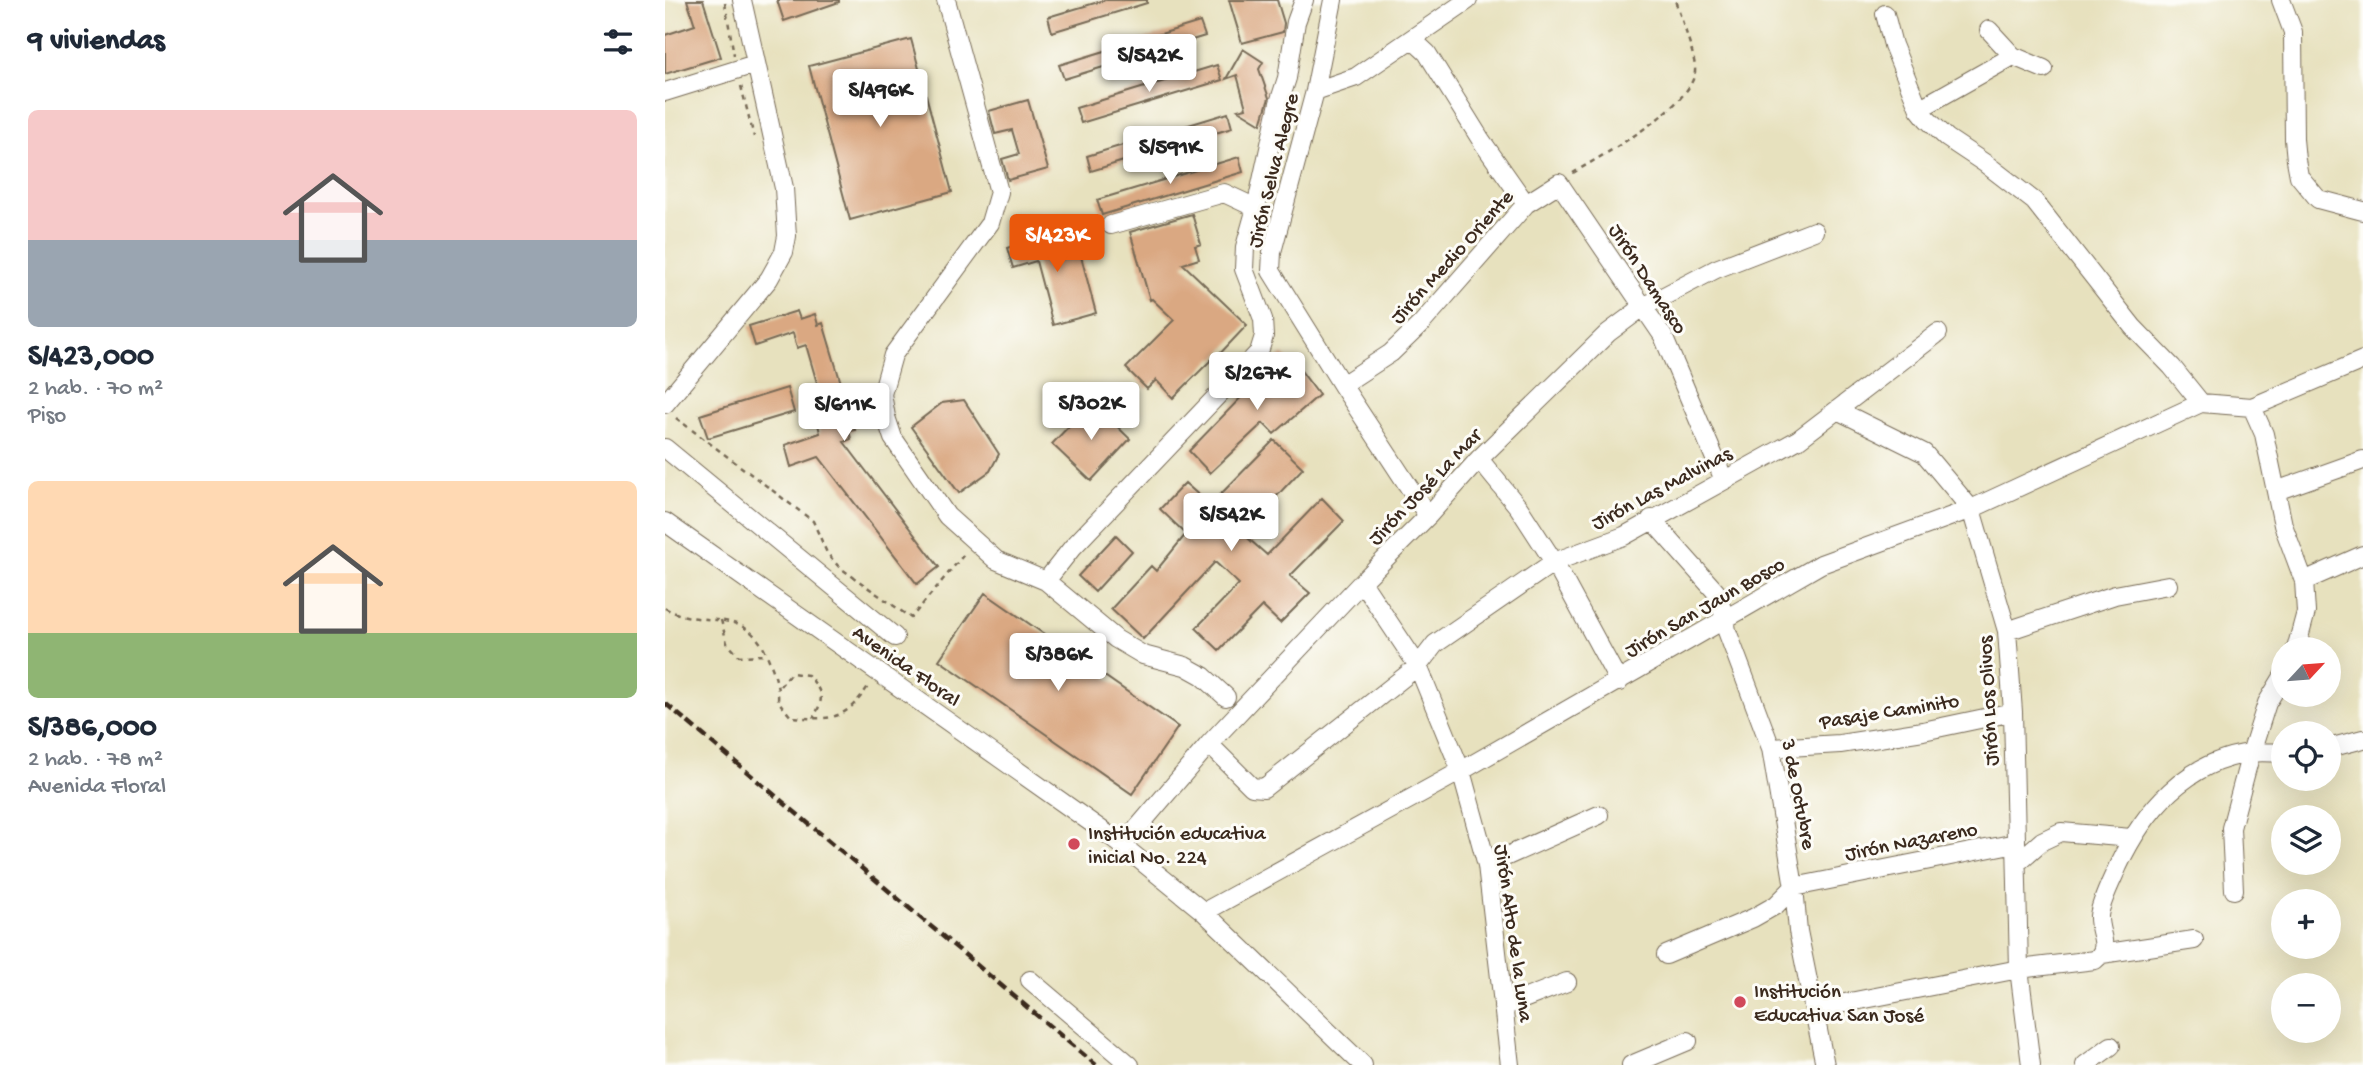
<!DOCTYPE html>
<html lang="es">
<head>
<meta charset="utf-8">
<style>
	:root { --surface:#fff; --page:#f6f6f7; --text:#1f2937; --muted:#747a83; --accent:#ea580c }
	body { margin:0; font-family:"Gochi Hand",sans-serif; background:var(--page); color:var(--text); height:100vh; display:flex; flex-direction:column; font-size:26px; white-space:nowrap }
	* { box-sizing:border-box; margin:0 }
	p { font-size:23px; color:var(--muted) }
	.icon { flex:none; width:38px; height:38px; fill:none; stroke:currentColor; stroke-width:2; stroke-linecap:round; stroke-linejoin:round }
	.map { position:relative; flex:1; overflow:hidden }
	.details { display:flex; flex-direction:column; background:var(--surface); width:665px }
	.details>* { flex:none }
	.needle { width:46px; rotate:64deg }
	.tools { position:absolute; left:1606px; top:637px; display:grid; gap:14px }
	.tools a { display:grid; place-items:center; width:70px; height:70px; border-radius:50%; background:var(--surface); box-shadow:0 7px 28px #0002; font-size:35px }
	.price { position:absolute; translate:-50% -60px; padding:0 16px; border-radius:7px; background:#fff; color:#222; font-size:23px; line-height:46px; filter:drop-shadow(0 2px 4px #0008) }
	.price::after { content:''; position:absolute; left:50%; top:42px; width:21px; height:16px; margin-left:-10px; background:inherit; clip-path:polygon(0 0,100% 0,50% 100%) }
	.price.on { background:var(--accent); color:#fff }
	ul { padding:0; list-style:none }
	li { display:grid; align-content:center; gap:14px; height:371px; padding:0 28px }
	li span { display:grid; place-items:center; height:217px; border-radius:10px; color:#555 }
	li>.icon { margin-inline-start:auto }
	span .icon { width:126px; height:126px; fill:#fffc; stroke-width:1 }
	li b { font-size:30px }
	h2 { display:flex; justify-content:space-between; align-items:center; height:84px; padding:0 28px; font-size:30px }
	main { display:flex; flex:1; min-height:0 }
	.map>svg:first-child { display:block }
</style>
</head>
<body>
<main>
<section class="details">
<h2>9 viviendas<svg class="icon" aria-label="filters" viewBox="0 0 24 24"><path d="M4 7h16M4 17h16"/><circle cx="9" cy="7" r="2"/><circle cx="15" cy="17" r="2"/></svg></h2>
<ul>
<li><span style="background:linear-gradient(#f6c9c9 60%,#9aa5b1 0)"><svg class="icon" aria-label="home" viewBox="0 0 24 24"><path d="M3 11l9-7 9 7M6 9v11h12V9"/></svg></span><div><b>S/423,000</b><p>2 hab. · 70 m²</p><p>Piso</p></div></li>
<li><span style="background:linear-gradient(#ffd9b3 70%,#8fb573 0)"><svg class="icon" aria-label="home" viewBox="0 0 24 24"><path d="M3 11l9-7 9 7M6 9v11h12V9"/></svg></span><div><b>S/386,000</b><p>2 hab. · 78 m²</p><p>Avenida Floral</p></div></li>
</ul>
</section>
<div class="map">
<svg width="1698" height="1065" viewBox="0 0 1698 1065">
	<rect width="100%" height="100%" fill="#fdfcf7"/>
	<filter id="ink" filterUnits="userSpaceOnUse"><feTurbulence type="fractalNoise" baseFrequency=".0143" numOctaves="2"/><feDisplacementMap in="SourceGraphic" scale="14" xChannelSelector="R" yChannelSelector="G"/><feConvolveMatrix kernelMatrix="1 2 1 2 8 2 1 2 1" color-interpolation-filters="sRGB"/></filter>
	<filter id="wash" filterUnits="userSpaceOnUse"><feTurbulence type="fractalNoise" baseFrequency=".00686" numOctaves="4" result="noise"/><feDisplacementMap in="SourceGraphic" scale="28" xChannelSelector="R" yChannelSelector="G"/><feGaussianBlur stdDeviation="1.57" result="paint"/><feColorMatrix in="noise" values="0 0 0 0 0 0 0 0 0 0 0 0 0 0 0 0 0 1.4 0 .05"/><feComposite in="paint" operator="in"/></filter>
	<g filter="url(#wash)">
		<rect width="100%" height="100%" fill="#e7e1be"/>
		<g id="blocks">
			<!-- building -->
			<path fill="#daa882" d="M22 0H38L56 57 0 74V35L30 25Z
				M112 0H174V2L119 21Z
				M440 0H482V3L387 32 383 17Z
				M564 0H612L619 23 618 32 577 43Z
				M535 22 540 36 399 79 394 65Z
				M246 39 287 192 185 220 144 66Z
				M578 49 598 62 594 69 604 98 596 124 573 110 581 108 572 75 561 79Z
				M552 65 557 80 416 123 411 108Z
				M363 100 383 169 343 180 337 159 354 154 347 130 330 134 324 111Z
				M563 113 567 128 426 171 422 156Z
				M574 157 578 172 437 215 432 200Z
				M527 214 536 244 530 246 534 259 518 264 582 325 550 359 549 357 508 398 491 380 482 389 461 368 509 320 487 299 485 300 465 232Z
				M397 225 403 248 413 245 431 313 388 325 371 261 348 268 342 248 361 242 360 237Z
				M132 311 135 319 150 314 153 325 158 323 190 430 184 431 186 439 179 442 274 567 252 584 154 457 126 467 120 445 155 433 153 424 163 421 141 345 132 348 128 333 90 346 84 326Z
				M618 354 636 371 654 395 609 434 598 423 545 473 524 451Z
				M122 388 129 412 43 438 35 415Z
				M299 400 334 454 325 471 294 493 246 427 277 403Z
				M427 402 465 439 426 481 387 444Z
				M609 440 638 468 577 533 602 555 657 498 679 521 625 576 645 593 615 623 597 606 554 650 531 628 574 584 550 562 478 639 446 609 486 566 491 571 521 534 495 509 520 483 545 505Z
				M451 535 467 551 430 592 413 576Z
				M320 593 513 727 467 794 274 660Z"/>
		</g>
	</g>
	<g filter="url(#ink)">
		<use href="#blocks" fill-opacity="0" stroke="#776a56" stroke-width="2"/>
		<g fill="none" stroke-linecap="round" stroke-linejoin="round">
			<defs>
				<path id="minor" d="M281 0 334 192 325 223 228 355 217 394 221 417 228 438 282 516 331 560 381 581 451 639 478 655 520 666 538 676 561 697
					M668 0 650 91 607 252 606 271 677 385 763 516
					M1616 0 1628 32 1629 139 1631 160 1634 176 1653 199 1698 211
					M1220 14 1228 45 1254 109 1262 119 1282 138 1321 164 1369 201 1468 327 1507 367 1536 403
					M1324 30 1348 56 1379 69
					M747 39 762 53 816 140 861 204
					M650 91 691 77 803 0
					M0 92 90 64
					M1254 109 1348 56
					M446 225 559 193 591 208
					M677 385 726 353 756 324 861 204 894 183 998 336 1059 480
					M0 404 104 279 119 252 122 236 119 188 77 0
					M1587 407 1599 434 1618 525 1639 581 1641 612 1631 649
					M1172 410 1259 453 1306 509 1342 631 1348 712 1354 969 1366 1065
					M0 448 230 637
					M814 459 854 508 889 562 954 682
					M1611 491 1698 460
					M986 519 1051 592 1060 618 1062 631 1106 748 1129 887 1133 931 1160 1065
					M0 522 448 838 539 912 698 1065
					M381 581 407 548 594 352 599 336 598 319 579 269 580 247 591 208 614 103 622 78 631 22 639 0
					M1639 581 1698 555
					M697 582 753 666 796 771 822 865 845 1065
					M1342 631 1450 595 1503 585
					M544 744 587 787 599 788 753 666 770 644 889 562 959 536 1134 439 1273 333
					M1106 748 1175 744 1258 731 1348 712
					M1664 748 1698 739
					M457 846 544 744 697 582 763 516 814 459 943 333 978 307 1051 269 1149 231
					M1352 863 1377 841 1396 832 1466 838
					M822 865 934 815
					M1569 890 1566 828 1586 753 1602 703 1619 675
					M539 912 796 771 1156 564 1306 509 1536 403 1587 407 1698 360
					M1437 954 1529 940
					M1001 955 1088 918 1111 905 1129 887 1351 843
					M365 980 465 1065
					M838 1007 902 982
					M1149 1009 1354 969 1430 960C1447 947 1433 934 1434 916 1435 903 1448 878 1453 866 1479 810 1522 761 1586 753 1597 751 1608 753 1619 753
					M966 1065 1023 1041
					M1420 1065 1446 1046"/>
			</defs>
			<!-- minor casing -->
			<use href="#minor" stroke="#776a56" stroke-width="20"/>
			<!-- path -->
			<path stroke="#776a56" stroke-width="2.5" stroke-dasharray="5 5" stroke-linecap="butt" d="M60 3 69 55
				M76 86 89 137
				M908 173C937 155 1034 104 1030 67 1028 48 1016 19 1010 0
				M11 418 148 521 162 553 174 567 246 618 301 552
				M0 608C39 631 82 602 104 660 110 675 114 686 113 701L126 717C167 720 180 721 204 685
				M56 620 62 643 74 656 102 655
				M115 686 126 673 143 675C158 693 160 698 148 718"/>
			<!-- minor -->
			<use href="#minor" stroke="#fff" stroke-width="18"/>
			<!-- rail -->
			<path stroke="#3b2a1e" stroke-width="4.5" stroke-dasharray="10 5" stroke-linecap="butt" d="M0 703 431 1065"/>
		</g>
	</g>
	<!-- markers -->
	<g fill="#d1495b" stroke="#fdfcf7" stroke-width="2.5">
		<circle cx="409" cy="844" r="7"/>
		<circle cx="1075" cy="1002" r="7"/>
	</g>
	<g text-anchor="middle" stroke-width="6" stroke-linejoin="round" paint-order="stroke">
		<!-- street labels -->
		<g font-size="21" fill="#3b2a1e" stroke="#fdfcf7">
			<text transform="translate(607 170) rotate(-76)" y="7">Jirón Selva Alegre</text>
			<text transform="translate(786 256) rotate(-48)" y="7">Jirón Medio Oriente</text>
			<text transform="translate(984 278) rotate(57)" y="7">Jirón Damasco</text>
			<text transform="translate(759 486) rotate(-46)" y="7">Jirón José La Mar</text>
			<text transform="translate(996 487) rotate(-28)" y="7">Jirón Las Malvinas</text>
			<text transform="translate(1039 606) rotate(-30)" y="7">Jirón San Jaun Bosco</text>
			<text transform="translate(242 665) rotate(35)" y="7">Avenida Floral</text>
			<text transform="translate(1322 701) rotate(-93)" y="7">Jirón Los Olivos</text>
			<text transform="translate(1224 710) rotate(-9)" y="7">Pasaje Caminito</text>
			<text transform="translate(1135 794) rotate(79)" y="7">3 de Octubre</text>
			<text transform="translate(1246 840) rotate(-11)" y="7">Jirón Nazareno</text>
			<text transform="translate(850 933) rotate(82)" y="7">Jirón Alto de la Luna</text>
		</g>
		<!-- poi labels -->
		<g font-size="21" fill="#3b2a1e" stroke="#fdfcf7" text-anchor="start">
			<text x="423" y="839">Institución educativa<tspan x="423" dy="24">inicial No. 224</tspan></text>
			<text x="1089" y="997">Institución<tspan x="1089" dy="24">Educativa San José</tspan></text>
		</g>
	</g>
</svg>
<div class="tools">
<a><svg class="needle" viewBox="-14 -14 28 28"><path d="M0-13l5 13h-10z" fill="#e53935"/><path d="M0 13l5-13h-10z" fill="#747a83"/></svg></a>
<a><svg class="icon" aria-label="locate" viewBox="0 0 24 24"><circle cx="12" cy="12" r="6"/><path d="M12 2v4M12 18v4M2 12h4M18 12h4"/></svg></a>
<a><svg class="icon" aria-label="layers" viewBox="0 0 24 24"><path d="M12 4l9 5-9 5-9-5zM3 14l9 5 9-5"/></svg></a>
<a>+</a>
<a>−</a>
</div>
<b class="price" style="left:484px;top:94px">S/542K</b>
<b class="price" style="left:215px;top:129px">S/496K</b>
<b class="price" style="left:505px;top:186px">S/591K</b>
<b class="price on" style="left:392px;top:274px">S/423K</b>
<b class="price" style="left:592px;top:412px">S/267K</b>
<b class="price" style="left:426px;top:442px">S/302K</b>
<b class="price" style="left:179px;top:443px">S/611K</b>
<b class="price" style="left:566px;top:553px">S/542K</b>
<b class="price" style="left:393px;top:693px">S/386K</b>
</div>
</main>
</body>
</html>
